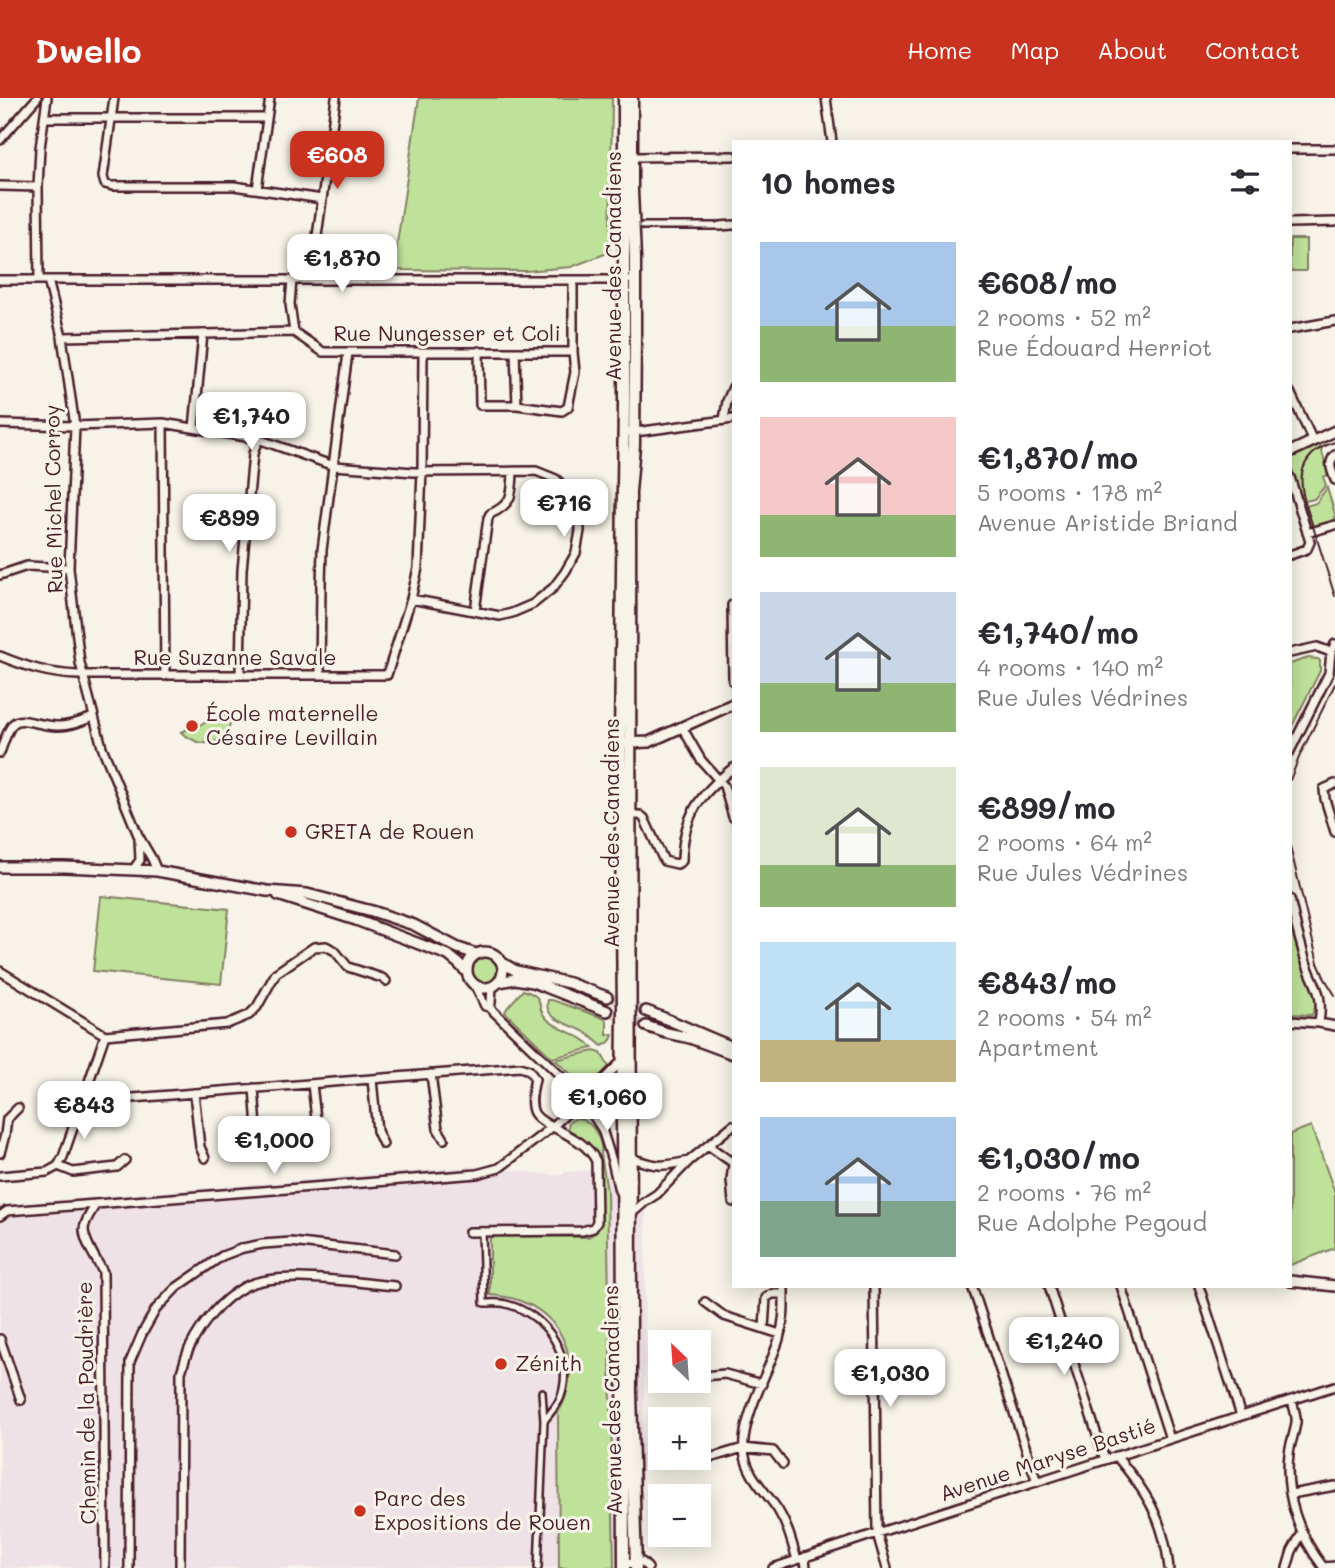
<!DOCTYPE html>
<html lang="en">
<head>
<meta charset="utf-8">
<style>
	:root { --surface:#fff; --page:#f2f2f3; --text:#2b2b33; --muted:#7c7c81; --accent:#c8321e }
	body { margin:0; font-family:Mali,sans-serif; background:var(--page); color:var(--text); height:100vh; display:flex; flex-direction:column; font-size:26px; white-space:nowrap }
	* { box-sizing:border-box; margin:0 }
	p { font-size:23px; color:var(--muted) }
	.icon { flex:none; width:38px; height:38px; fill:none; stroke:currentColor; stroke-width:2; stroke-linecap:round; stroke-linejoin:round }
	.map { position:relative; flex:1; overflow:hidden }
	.sheet { position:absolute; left:732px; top:42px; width:560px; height:1148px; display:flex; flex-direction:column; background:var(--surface); border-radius:0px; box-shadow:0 4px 18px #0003 }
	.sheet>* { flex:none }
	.needle { width:46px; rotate:335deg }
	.controls { position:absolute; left:648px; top:1232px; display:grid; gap:14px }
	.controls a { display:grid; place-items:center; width:63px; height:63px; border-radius:0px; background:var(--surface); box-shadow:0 4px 18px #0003; font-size:35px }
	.price { position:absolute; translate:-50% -60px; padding:0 16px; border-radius:14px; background:#fff; color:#222; font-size:23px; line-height:46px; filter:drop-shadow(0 2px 4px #0008) }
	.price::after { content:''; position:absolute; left:50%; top:42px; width:21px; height:16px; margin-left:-10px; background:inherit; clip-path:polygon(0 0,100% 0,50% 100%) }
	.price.active { background:var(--accent); color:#fff }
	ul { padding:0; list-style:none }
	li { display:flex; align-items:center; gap:21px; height:175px; padding:0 28px }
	li span { display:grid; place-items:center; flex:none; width:196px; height:140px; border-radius:0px; color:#555 }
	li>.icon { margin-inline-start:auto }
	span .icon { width:84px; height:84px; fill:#fffc; stroke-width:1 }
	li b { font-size:30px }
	h2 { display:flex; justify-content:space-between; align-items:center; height:84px; padding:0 28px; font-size:30px }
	header { display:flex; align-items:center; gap:42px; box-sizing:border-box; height:98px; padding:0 35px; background:var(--accent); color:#fff }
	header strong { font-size:33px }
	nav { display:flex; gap:38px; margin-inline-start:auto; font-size:24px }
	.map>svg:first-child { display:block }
</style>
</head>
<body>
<header>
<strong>Dwello</strong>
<nav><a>Home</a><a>Map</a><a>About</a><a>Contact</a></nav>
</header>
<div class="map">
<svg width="1335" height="1470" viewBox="0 0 1335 1470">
	<rect width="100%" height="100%" fill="#f7f3e8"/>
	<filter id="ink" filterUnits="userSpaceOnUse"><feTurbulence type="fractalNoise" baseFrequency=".0143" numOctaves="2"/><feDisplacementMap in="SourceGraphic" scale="14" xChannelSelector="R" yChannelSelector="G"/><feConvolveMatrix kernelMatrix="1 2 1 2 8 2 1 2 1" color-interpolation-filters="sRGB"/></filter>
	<g filter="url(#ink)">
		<!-- built -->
		<path fill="#efe2e7" d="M478 1068 554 1077H563L565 1074 604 1071 646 1112 642 1462 652 1470H0V1107Z"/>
		<!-- green -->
		<path fill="#bfe29b" stroke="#848063" stroke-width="2" d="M419 0H612L610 154 571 169 526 173 393 172Z
			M1290 141H1306V173H1290Z
			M1320 347 1329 377 1323 379 1326 387 1314 401 1301 404 1290 364 1293 359Z
			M1327 390 1335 416V423L1312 429 1308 425 1303 409 1316 405Z
			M1308 560 1318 561 1320 563V573L1290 632V566Z
			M228 616C235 632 220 647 204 645 196 645 189 640 183 636L181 634Z
			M101 798 229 811 221 886 93 873Z
			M1290 825 1302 867 1315 898V909L1312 917 1290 916Z
			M472 872a13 13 0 1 1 26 0a13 13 0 1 1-26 0Z
			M523 892C549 901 533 906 546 920 559 934 581 935 593 950L552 960 505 914 507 910Z
			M548 902H552L603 920 607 923V937L613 936C612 943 608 946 602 948 596 943 590 937 583 933 570 926 542 921 548 902Z
			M594 953 601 955 609 969 600 978 587 983 573 978 555 962Z
			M579 1020C593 1024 603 1042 601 1056L607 1093 614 1470H559L558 1315C582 1274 569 1222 523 1204 512 1199 502 1198 490 1197V1138L588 1139 597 1134C601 1123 601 1065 596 1056 590 1046 579 1040 570 1034 565 1026 571 1021 579 1020Z
			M1311 1028 1335 1095V1150L1290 1167V1036Z"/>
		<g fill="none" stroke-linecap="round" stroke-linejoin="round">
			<!-- tertiary-tunnel -->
			<path stroke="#d4c9c2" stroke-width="9" stroke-dasharray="9 4.5" stroke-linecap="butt" d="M607 899 646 913
				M607 913 646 928"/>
			<defs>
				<path id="pedestrian" d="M642 128H720
					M482 1133 484 1205C491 1205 499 1204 506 1206 547 1216 576 1260 560 1301 556 1309 549 1316 544 1323
					M538 1470 544 1323 542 1294"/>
				<path id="minor" d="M114 0 103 79 105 86 112 88H234L322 101
					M826 0 832 44
					M45 20H267
					M0 42 37 0
					M1290 51H1335
					M632 59 733 58
					M0 88 38 89
					M257 91 270 0
					M1290 125 1335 124
					M720 128 733 127
					M0 182H627
					M39 182 38 89 40 50 47 0
					M48 182 62 239 75 328 69 470 80 565 102 649 138 737 152 761 157 773
					M292 182 290 206 294 234 323 254H573
					M311 182 336 0
					M1290 231 1335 223
					M62 239 294 234
					M479 253 480 307H517L562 313 568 309 575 274 573 254V182
					M515 254 517 307
					M1290 294 1313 343
					M724 322 727 303 733 289
					M163 325 165 578
					M0 326 75 328 163 325 258 341 334 368 414 374 536 373 556 381 572 397 579 416 580 433 576 455 565 474 553 490 533 506 512 515 500 518 411 501
					M194 330 203 236
					M623 334 643 333 733 321
					M1335 357C1327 365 1332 373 1335 382
					M1290 379 1310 444 1307 451 1290 457
					M1307 435 1335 427
					M0 477 27 468 69 470
					M733 507H732L733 583
					M475 513 488 420 490 416C513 406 512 396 513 374
					M1290 555 1317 549 1331 554
					M0 558C27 569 49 576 78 577H387L411 501 418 470 422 373 423 255
					M240 577 242 472 253 356 258 341
					M320 577 321 487 322 452 348 255
					M682 629 701 662 724 688 733 719
					M1290 653 1329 575 1331 554 1335 546
					M0 655C15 608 17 625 56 628 69 629 82 623 93 619
					M1335 686 1324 691 1325 701 1335 734
					M632 717H640L644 720 664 763 677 766 682 763C683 718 699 697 733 670
					M133 772 140 762 139 741
					M1290 801C1294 821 1299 841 1305 861 1314 889 1324 892 1319 925L1335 928
					M0 873 105 937 227 926 249 917 257 909 276 875 314 849 326 848 335 853 348 869 382 880 386 883
					M475 887 485 908 489 909 570 987 583 1002 602 1031 612 1063 619 1093
					M489 909 491 905 492 889
					M1290 923 1319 925
					M431 976 438 1031 444 1041
					M372 981 377 1033 383 1046
					M312 986 318 1038 325 1050
					M254 990 258 1043 266 1055
					M194 995 200 1049 205 1060
					M84 1002H108L520 969 529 972 535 981C533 991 529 1005 534 1015 537 1020 542 1023 547 1026 565 1036 587 1044 596 1063L597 1124 593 1130 582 1133 469 1134
					M709 1048 733 1065
					M0 1055 5 1037 7 1021 18 1010
					M631 1060C657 1069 661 1069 689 1063
					M733 1066 731 1082 733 1104
					M58 1068 73 1074 117 1069 125 1062
					M0 1078 47 1074 58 1068 63 1059 105 937
					M96 1106C92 1113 84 1123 84 1132 85 1146 97 1162 103 1174L105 1470
					M631 1116 646 1103 657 1096 689 1063 733 1027
					M0 1118 7 1113 477 1076 499 1070 507 1064 552 1029 600 985 622 963
					M784 1188C784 1208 785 1222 779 1241 770 1271 740 1323 744 1353 747 1378 765 1392 778 1412 788 1428 792 1445 797 1462
					M874 1188 877 1435 887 1470
					M972 1188 1037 1384
					M1049 1188 1105 1362
					M1121 1188 1170 1341
					M1199 1188 1241 1318
					M705 1204 724 1218 780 1236
					M764 1230 766 1200 772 1196H784
					M0 1241 21 1302
					M703 1278 725 1276 762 1286
					M1292 1302C1293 1309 1297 1317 1296 1324 1295 1335 1290 1345 1289 1356 1284 1397 1299 1438 1324 1470
					M1116 1358C1147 1394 1164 1422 1169 1470
					M700 1363 743 1350 773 1353 783 1366
					M1291 1396 1335 1388
					M805 1459 806 1470
					M624 1466 642 1464 648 1470
					M1323 1469 1335 1468
					M129 1470 130 1264 142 1236 156 1211 176 1190 222 1158 243 1150 263 1146 291 1144 395 1156
					M180 1470 181 1274C184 1266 186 1256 190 1249 202 1225 221 1202 244 1189 278 1171 356 1185 395 1188
					M773 1470 877 1435 1335 1288
					M1287 1470 1292 1453 1302 1435"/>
				<path id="tertiary" d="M1290 354 1335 333
					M624 645 649 644 733 606
					M0 769H64L157 773 267 793 307 796 372 813 414 827 458 850 476 856
					M278 797 356 822 448 857 458 865 467 874
					M467 872a18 18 0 1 1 36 0a18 18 0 1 1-36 0Z
					M501 864 516 873 569 885 607 899
					M499 884 515 881 533 884 607 913
					M646 913C676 924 704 938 733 949
					M646 928 667 935 690 940 733 956
					M1290 1183 1335 1188"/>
				<path id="secondary" d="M624 0V305L620 645 623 913 622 1018 624 1470
					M632 0V93L635 160V242L634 347 630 394 631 1294 636 1470"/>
			</defs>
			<!-- pedestrian casing -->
			<use href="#pedestrian" stroke="#4a1f2b" stroke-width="10"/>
			<!-- minor casing -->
			<use href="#minor" stroke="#4a1f2b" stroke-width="12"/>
			<!-- tertiary casing -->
			<use href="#tertiary" stroke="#4a1f2b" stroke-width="14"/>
			<!-- secondary casing -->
			<use href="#secondary" stroke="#4a1f2b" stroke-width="15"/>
			<!-- pedestrian -->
			<use href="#pedestrian" stroke="#f7f3e8" stroke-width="5"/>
			<!-- minor -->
			<use href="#minor" stroke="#f7f3e8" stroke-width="7"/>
			<!-- tertiary -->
			<use href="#tertiary" stroke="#f7f3e8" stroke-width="9"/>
			<!-- secondary -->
			<use href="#secondary" stroke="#f7f3e8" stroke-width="10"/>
			<!-- tram -->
			<path stroke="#4a1f2b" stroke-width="2" d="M1335 344C1319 349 1305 358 1302 376 1299 395 1310 417 1315 435 1322 456 1328 477 1335 498
				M1290 682 1300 657 1335 586
				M1290 748 1318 865 1325 881 1335 897"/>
		</g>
	</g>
	<!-- markers -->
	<g fill="#c8321e" stroke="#f7f3e8" stroke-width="2.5">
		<circle cx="192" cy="628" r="7"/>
		<circle cx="291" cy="734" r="7"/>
		<circle cx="501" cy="1266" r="7"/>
		<circle cx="360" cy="1413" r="7"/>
	</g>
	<g text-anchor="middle" stroke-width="6" stroke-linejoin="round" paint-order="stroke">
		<!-- street labels -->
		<g font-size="21" fill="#4a1f2b" stroke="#f7f3e8">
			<text transform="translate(614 168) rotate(-90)" y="7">Avenue des Canadiens</text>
			<text x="447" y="243">Rue Nungesser et Coli</text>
			<text transform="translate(54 401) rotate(-91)" y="7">Rue Michel Corroy</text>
			<text x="235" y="567">Rue Suzanne Savale</text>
			<text transform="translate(612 735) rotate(-90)" y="7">Avenue des Canadiens</text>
			<text transform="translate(613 1302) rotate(-91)" y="7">Avenue des Canadiens</text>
			<text transform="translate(87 1305) rotate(-91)" y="7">Chemin de la Poudrière</text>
			<text transform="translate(1048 1362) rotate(-18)" y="7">Avenue Maryse Bastié</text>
		</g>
		<!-- poi labels -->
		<g font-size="21" fill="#4a1f2b" stroke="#f7f3e8" text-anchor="start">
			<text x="206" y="623">École maternelle<tspan x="206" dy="24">Césaire Levillain</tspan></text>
			<text x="305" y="741">GRETA de Rouen</text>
			<text x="515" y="1273">Zénith</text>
			<text x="374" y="1408">Parc des<tspan x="374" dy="24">Expositions de Rouen</tspan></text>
		</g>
	</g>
</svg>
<div class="controls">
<a><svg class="needle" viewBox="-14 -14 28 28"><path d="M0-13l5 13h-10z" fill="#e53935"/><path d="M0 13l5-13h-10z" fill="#7c7c81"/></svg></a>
<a>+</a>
<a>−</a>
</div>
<b class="price active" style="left:337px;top:93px">€608</b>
<b class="price" style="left:342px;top:196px">€1,870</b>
<b class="price" style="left:251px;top:354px">€1,740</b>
<b class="price" style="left:564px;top:441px">€716</b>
<b class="price" style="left:229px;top:456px">€899</b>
<b class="price" style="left:607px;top:1035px">€1,060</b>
<b class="price" style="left:84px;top:1043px">€843</b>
<b class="price" style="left:274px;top:1078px">€1,000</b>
<b class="price" style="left:1064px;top:1279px">€1,240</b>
<b class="price" style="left:890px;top:1311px">€1,030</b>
<section class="sheet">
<h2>10 homes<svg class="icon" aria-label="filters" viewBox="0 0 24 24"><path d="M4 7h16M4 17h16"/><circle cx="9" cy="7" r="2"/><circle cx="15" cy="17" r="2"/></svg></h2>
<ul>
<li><span style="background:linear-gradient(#a9c7e8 60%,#8fb573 0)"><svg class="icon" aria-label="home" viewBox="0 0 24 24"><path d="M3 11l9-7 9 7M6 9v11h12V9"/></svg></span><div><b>€608/mo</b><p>2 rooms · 52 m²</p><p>Rue Édouard Herriot</p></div></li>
<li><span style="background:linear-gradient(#f6c9c9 70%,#8fb573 0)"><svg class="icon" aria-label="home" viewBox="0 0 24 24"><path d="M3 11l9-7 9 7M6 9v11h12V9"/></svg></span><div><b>€1,870/mo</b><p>5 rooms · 178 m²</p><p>Avenue Aristide Briand</p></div></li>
<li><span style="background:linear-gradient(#c9d6e8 65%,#8fb573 0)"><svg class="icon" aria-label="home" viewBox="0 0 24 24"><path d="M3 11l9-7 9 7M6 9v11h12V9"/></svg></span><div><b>€1,740/mo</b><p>4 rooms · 140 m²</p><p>Rue Jules Védrines</p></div></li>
<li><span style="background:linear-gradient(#dfe7d0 70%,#8fb573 0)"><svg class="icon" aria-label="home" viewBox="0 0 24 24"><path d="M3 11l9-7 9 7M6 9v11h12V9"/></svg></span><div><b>€899/mo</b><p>2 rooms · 64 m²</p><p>Rue Jules Védrines</p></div></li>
<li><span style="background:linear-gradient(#bfe0f5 70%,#c2b280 0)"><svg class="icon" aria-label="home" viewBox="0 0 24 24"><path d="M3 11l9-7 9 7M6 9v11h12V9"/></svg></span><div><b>€843/mo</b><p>2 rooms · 54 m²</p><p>Apartment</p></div></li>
<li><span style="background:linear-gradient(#a9c7e8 60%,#7fa58c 0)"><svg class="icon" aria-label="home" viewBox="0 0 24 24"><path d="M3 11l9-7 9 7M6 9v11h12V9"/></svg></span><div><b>€1,030/mo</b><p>2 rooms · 76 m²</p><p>Rue Adolphe Pegoud</p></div></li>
</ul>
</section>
</div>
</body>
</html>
